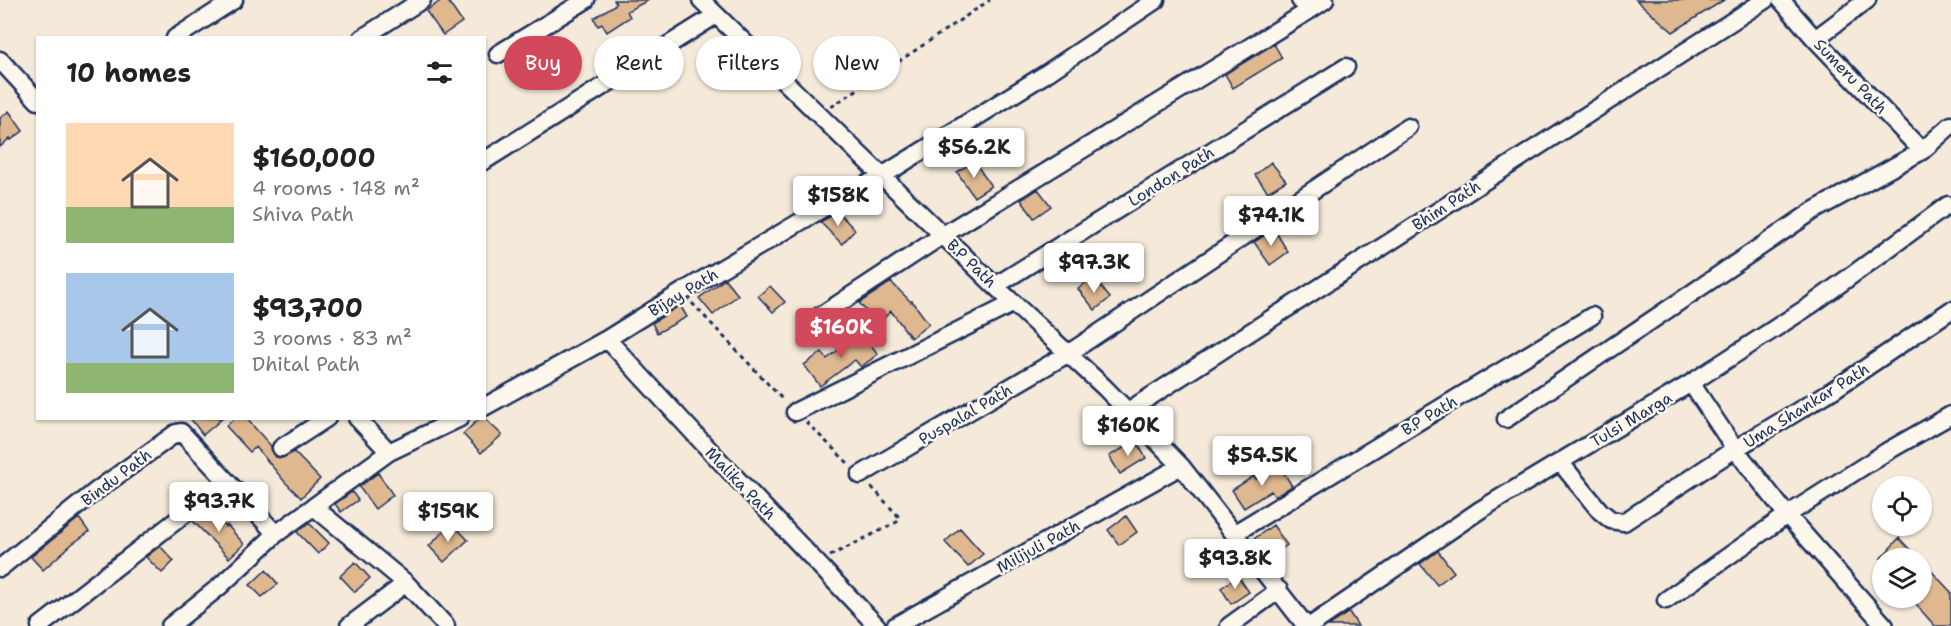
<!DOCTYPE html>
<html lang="en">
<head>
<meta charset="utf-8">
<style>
	:root { --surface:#fff; --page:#f6f6f6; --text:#222; --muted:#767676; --accent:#d1495b }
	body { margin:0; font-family:"Shantell Sans",sans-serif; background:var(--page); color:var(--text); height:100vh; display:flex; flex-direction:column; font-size:22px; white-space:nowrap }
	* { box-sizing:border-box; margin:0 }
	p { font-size:20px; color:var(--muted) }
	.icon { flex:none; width:33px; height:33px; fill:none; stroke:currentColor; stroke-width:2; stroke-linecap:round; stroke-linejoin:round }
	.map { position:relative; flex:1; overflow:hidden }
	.side { position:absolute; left:36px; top:36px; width:450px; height:384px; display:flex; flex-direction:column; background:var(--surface); border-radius:0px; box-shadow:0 2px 4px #0004 }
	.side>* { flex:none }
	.guide { position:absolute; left:504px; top:36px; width:570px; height:54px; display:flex; gap:12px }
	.buttons { position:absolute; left:1872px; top:476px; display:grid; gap:12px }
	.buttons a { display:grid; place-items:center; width:60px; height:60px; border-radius:50%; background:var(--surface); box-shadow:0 2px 4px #0004; font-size:30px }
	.price { position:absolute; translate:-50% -51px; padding:0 14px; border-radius:6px; background:#fff; color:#222; font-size:20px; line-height:39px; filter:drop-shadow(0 2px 3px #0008) }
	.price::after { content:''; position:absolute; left:50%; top:36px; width:18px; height:14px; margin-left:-9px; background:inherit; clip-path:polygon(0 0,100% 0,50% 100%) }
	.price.current { background:var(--accent); color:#fff }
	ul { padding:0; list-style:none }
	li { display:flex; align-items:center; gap:18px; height:150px; padding:0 30px }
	li span { display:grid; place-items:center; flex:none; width:168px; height:120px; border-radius:0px; color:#555 }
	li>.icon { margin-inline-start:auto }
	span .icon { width:72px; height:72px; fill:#fffc; stroke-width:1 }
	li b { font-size:26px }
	h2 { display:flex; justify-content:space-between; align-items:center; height:72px; padding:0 30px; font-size:26px }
	.tag { padding:0 21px; border-radius:27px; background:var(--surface); box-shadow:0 2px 4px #0004; font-size:21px; line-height:54px }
	.tag.current { background:var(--accent); color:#fff }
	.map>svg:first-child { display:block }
</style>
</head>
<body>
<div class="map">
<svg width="1951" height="626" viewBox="0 0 1951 626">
	<rect width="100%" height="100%" fill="#f5eada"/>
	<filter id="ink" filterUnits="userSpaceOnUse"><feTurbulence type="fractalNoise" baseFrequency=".0167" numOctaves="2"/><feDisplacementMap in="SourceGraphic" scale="12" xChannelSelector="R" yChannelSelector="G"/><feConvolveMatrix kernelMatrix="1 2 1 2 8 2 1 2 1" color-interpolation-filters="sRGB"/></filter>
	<g filter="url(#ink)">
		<!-- building -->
		<path fill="#dfb890" stroke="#1b2f5e" stroke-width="1.5" d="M442 0H447L462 22 443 35 426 11Z
			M614 0H649L627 11 630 17 607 32 602 24 598 26 594 18 616 4Z
			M1636 0H1724L1673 32Z
			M1274 44 1282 58 1233 88 1225 74Z
			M9 111 23 131 11 140 10 138 0 147V118Z
			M974 161 991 186 974 197 957 172Z
			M1271 162 1286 181 1268 192 1255 175Z
			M1038 189 1051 206 1034 218 1021 200Z
			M838 212 855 230 842 244 820 222Z
			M1274 229 1288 252 1270 265 1254 242Z
			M1093 277 1110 298 1095 310 1078 289Z
			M725 279 738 295 713 315 699 298Z
			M891 282 911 302 912 301 929 324 911 338 891 311 878 324 859 303Z
			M770 286 785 302 773 312 758 296Z
			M680 305 687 317 657 333 652 323Z
			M861 332 878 354 861 367 855 360 820 386 804 365 822 352 827 359Z
			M190 418H223L203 435Z
			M235 418H246L271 446 272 453 276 457 282 458 294 452 320 479 301 498 285 482 256 447 250 452 226 426Z
			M480 418H484L502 435 481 453 463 434Z
			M1136 441 1146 458 1120 474 1109 456Z
			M1279 465 1292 486 1275 497 1271 491 1244 508 1232 490 1254 476 1256 479Z
			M378 473 393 495 375 509 359 487Z
			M352 492 358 500 341 512 335 504Z
			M208 509 226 527 227 525 244 544 229 558 193 521Z
			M1126 516 1137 532 1119 545 1108 530Z
			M79 518 89 532 72 544 43 570 31 557Z
			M309 523 329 543 318 554 297 532Z
			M452 523 468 540 444 562 429 546Z
			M1273 525 1287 545 1268 559 1254 539Z
			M960 528 983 554 968 567 945 542Z
			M1899 538 1918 558H1881Z
			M160 546 174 561 162 573 146 557Z
			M1438 551 1454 572 1437 585 1420 564Z
			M1922 561 1951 592V626H1935L1909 597H1922Z
			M355 562 370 578 355 592 340 576Z
			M266 570 278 584 262 597 250 585Z
			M1238 576 1249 592 1231 604 1221 588Z
			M1349 612 1358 626H1329Z"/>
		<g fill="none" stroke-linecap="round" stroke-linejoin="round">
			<defs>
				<path id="minor" d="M701 0 995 286 1104 387 1181 466 1306 626
					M1781 0 1815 39 1922 151
					M1310 10 1325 0
					M175 38 234 0
					M362 38 422 0
					M1815 39 1867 0
					M498 54 586 0
					M0 60 38 101
					M484 161 716 15
					M995 286 1346 67
					M817 318 943 235 1310 10 1300 0
					M607 339 701 441 877 626
					M484 407 607 339 682 292 820 210 882 176 1044 75 1156 0
					M1128 411 1765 0
					M795 412 1014 303
					M1506 419 1813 211 1922 151 1951 125
					M281 448 327 418
					M389 452 460 418
					M1560 462 1600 511 1611 520 1624 522 1735 449 1691 383
					M860 475 1069 353 1408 127
					M314 507 406 583 446 626
					M1235 533 1592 316
					M0 568 96 491 176 433 181 432 276 534
					M1666 600 1787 515 1886 452 1951 415
					M40 626 226 482
					M170 626 219 587 276 534 389 452 357 418
					M349 626 406 583
					M895 626 1181 466
					M1229 626 1279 590
					M1310 626 1480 510 1691 383 1811 305 1948 205
					M1885 626 1787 515 1735 449 1833 390 1951 310"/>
			</defs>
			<!-- minor casing -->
			<use href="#minor" stroke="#1b2f5e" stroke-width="21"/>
			<!-- path -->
			<path stroke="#1b2f5e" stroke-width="3" stroke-dasharray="4.5 4.5" stroke-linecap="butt" d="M831 107 990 0
				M692 303 784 401
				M806 422 851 466
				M830 556 897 522 899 517 870 485"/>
			<!-- minor -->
			<use href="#minor" stroke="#fbf7ec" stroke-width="16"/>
		</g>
	</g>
	<g text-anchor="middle" stroke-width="5" stroke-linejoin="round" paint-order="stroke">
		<!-- street labels -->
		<g font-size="16" fill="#1b2f5e" stroke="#fbf7ec">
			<text transform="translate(1851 76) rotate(46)" y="6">Sumeru Path</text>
			<text transform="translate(1171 176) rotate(-32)" y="6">London Path</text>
			<text transform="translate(1446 205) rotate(-33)" y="6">Bhim Path</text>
			<text transform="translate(972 263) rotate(44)" y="6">B.P Path</text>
			<text transform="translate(683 292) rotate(-31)" y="6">Bijay Path</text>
			<text transform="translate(1806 405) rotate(-32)" y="6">Uma Shankar Path</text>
			<text transform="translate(965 414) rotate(-30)" y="6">Puspalal Path</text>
			<text transform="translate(1429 415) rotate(-31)" y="6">B.P Path</text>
			<text transform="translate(1631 419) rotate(-31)" y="6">Tulsi Marga</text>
			<text transform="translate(116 477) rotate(-37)" y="6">Bindu Path</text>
			<text transform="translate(741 483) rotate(46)" y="6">Malika Path</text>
			<text transform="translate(1038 546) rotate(-29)" y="6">Milijuli Path</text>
		</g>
	</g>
</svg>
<div class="buttons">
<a><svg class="icon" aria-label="locate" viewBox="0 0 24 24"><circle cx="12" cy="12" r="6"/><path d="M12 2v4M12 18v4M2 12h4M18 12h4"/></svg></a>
<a><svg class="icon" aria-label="layers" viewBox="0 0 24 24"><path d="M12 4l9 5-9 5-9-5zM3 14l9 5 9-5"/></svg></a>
</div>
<b class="price" style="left:974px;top:179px">$56.2K</b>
<b class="price" style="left:838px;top:227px">$158K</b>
<b class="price" style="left:1271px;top:247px">$74.1K</b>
<b class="price" style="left:1094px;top:294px">$97.3K</b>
<b class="price current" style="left:841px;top:359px">$160K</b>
<b class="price" style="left:1128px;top:457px">$160K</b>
<b class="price" style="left:1262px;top:487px">$54.5K</b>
<b class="price" style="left:219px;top:533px">$93.7K</b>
<b class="price" style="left:448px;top:543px">$159K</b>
<b class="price" style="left:1235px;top:590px">$93.8K</b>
<div class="guide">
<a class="tag current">Buy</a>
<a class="tag">Rent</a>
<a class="tag">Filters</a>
<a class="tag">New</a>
</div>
<section class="side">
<h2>10 homes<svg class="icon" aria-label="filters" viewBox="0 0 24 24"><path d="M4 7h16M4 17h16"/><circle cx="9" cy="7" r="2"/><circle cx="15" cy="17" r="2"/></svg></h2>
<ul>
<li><span style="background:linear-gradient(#ffd9b3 70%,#8fb573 0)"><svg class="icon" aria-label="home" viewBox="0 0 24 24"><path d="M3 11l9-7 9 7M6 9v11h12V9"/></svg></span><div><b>$160,000</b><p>4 rooms · 148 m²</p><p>Shiva Path</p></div></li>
<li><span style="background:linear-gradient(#a9c7e8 75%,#8fb573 0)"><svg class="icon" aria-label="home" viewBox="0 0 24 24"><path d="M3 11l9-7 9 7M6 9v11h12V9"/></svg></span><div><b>$93,700</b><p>3 rooms · 83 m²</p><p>Dhital Path</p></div></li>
</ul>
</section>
</div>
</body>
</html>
